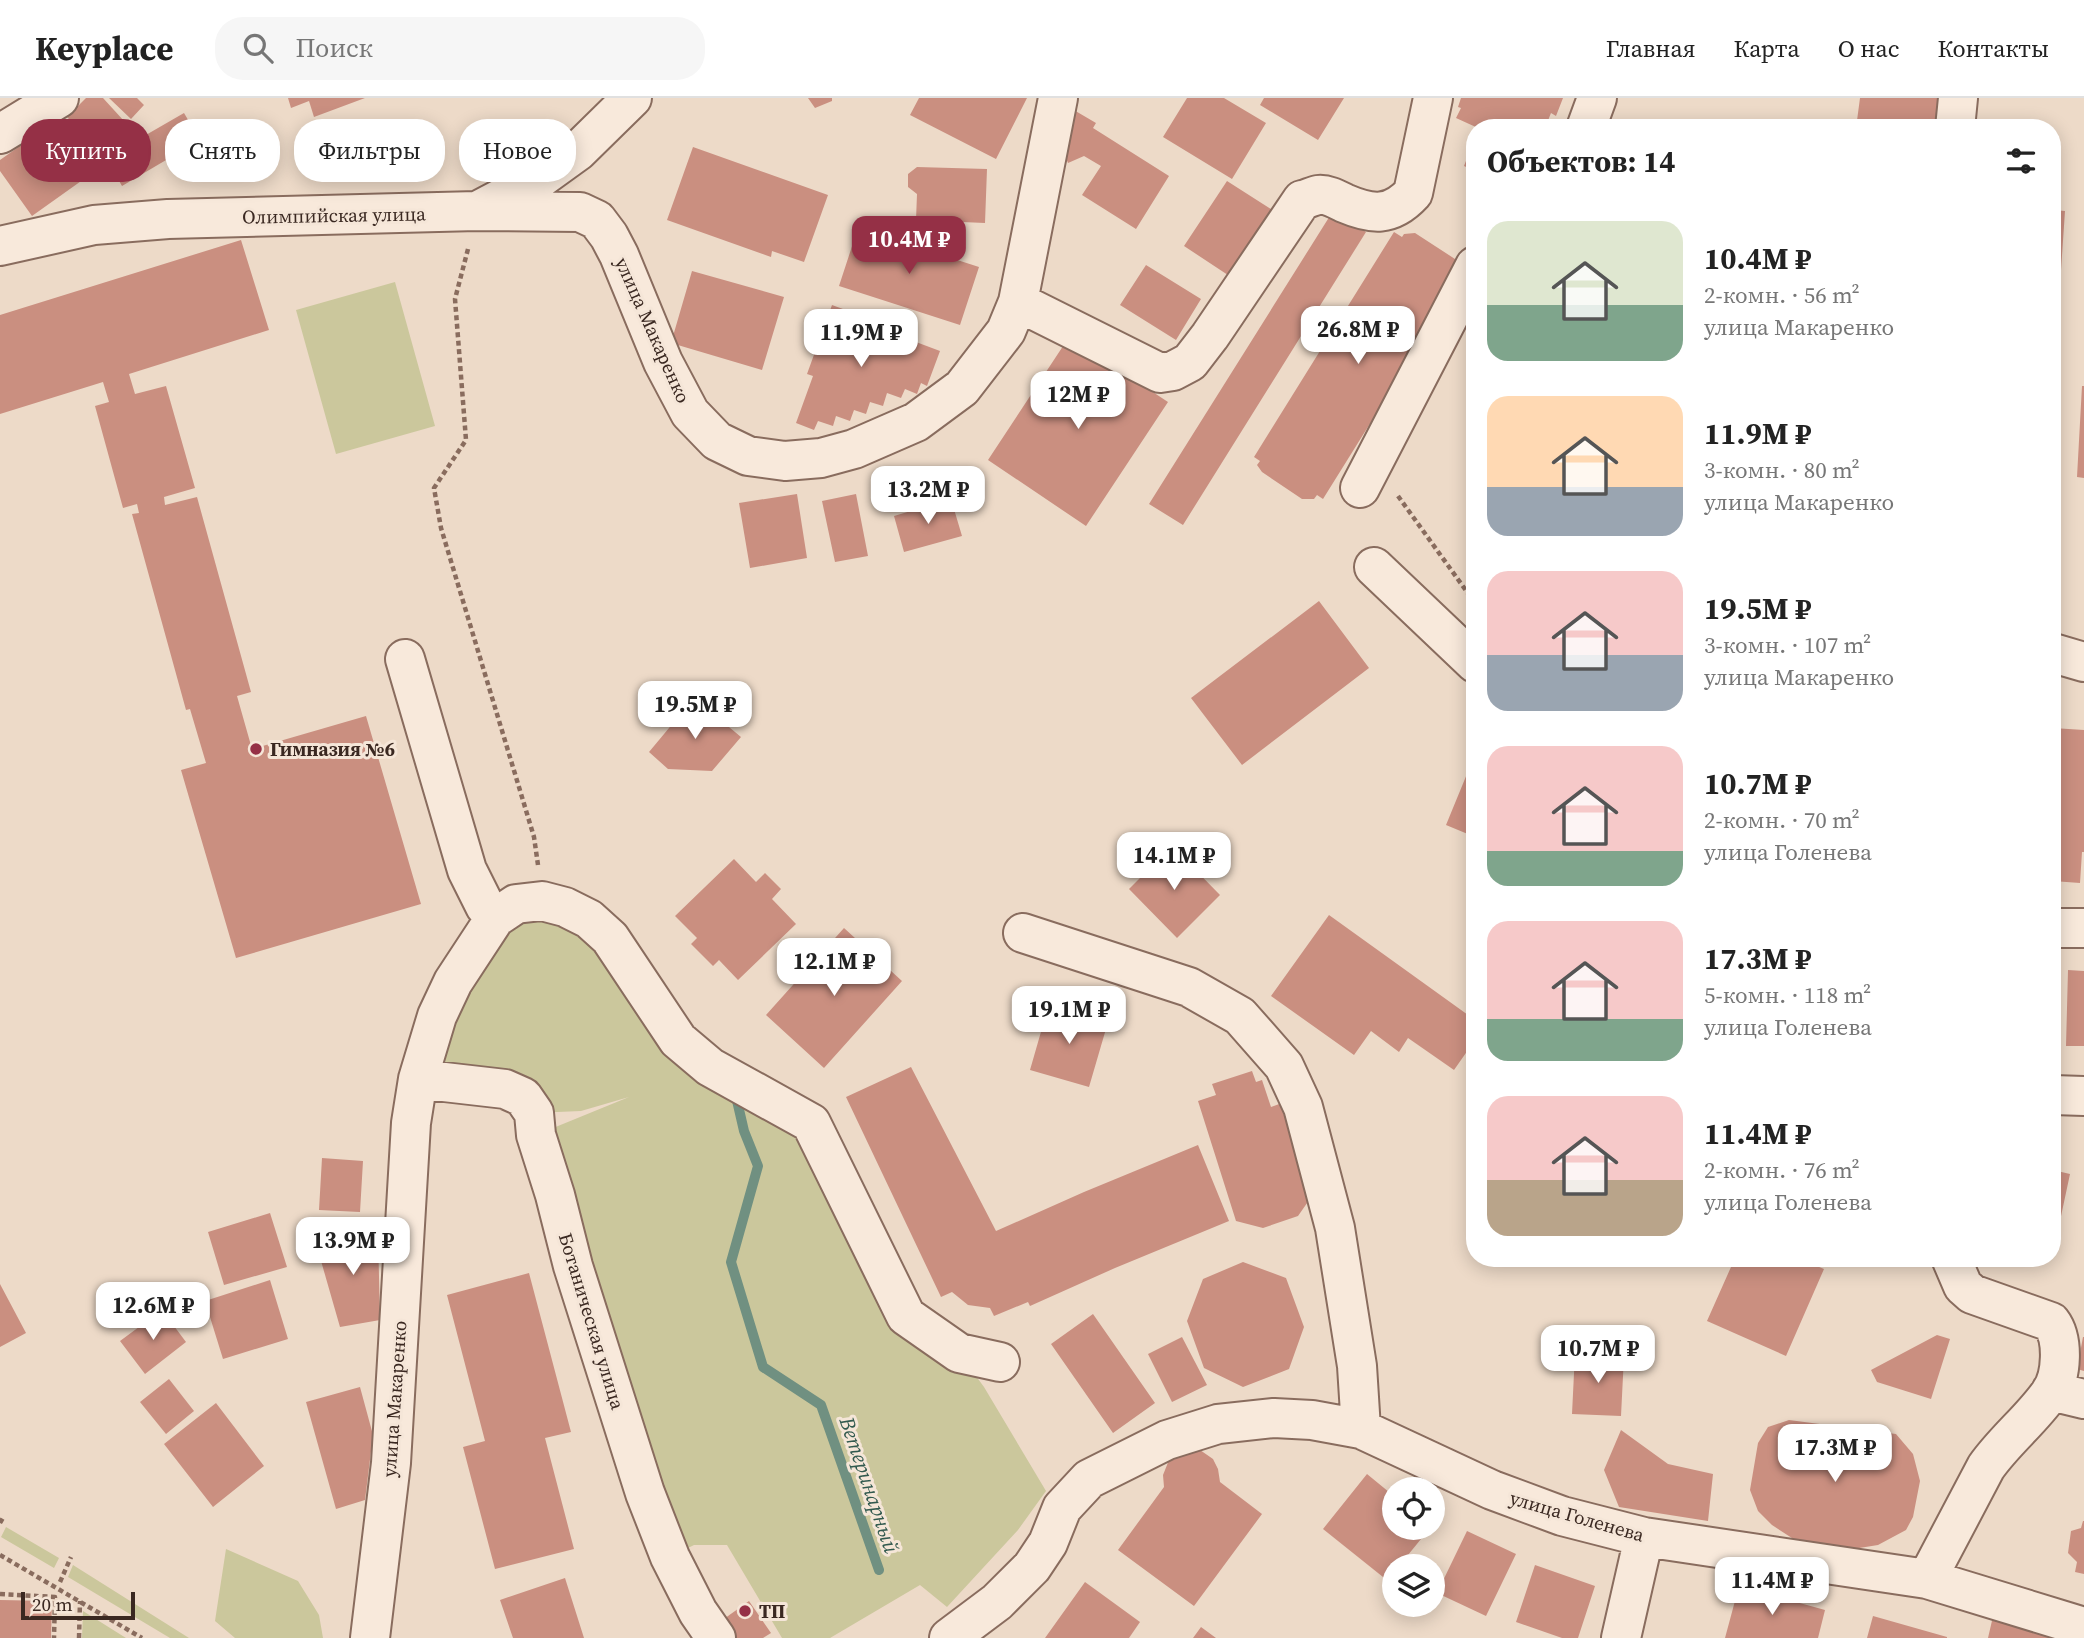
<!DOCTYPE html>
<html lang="ru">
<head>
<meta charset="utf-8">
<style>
	:root { --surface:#fff; --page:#f6f6f6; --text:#222; --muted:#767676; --line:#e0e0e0; --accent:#953046 }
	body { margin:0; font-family:"Source Serif 4",serif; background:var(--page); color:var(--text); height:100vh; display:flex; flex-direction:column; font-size:26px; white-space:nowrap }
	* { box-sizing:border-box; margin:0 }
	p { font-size:23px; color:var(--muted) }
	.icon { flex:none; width:38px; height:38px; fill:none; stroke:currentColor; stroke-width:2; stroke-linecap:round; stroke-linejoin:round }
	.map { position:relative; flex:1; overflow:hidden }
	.drawer { position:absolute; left:1466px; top:21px; width:595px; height:1148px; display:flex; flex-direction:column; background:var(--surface); border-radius:28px; box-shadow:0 4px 18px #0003 }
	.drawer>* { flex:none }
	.banner { position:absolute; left:21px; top:21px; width:665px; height:63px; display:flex; gap:14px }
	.buttons { position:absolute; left:1382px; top:1379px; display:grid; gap:14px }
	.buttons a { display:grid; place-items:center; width:63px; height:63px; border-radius:50%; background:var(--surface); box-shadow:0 4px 18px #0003; font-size:35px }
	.scale { position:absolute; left:21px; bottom:18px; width:114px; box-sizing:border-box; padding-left:7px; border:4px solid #3a2821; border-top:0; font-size:19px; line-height:24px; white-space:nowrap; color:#3a2821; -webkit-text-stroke:5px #f5e6d8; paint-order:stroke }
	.price { position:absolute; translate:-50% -60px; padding:0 16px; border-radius:14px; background:#fff; color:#222; font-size:23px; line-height:46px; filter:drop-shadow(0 2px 4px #0008) }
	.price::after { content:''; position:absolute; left:50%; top:42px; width:21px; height:16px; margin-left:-10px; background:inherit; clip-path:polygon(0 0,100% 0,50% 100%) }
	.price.on { background:var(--accent); color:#fff }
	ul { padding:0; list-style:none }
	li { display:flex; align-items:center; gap:21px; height:175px; padding:0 21px }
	li span { display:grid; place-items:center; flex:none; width:196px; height:140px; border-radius:21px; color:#555 }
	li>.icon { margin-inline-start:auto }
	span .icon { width:84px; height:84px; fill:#fffc; stroke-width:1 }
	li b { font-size:30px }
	h2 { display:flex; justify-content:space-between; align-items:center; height:84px; padding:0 21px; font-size:30px }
	.tag { padding:0 24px; border-radius:28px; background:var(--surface); box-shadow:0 4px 18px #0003; font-size:24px; line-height:63px }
	.tag.on { background:var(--accent); color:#fff }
	header { display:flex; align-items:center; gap:42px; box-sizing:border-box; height:98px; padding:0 35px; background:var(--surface); border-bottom:2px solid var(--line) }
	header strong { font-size:33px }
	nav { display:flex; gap:38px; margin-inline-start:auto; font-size:24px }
	.search { width:490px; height:63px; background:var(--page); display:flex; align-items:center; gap:18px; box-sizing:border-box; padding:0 24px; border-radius:28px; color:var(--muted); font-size:26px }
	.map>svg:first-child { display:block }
</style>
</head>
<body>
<header>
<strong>Keyplace</strong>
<div class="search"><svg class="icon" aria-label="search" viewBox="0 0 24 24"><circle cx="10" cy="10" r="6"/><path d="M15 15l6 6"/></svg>Поиск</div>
<nav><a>Главная</a><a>Карта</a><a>О нас</a><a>Контакты</a></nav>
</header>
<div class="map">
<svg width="2084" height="1540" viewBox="0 0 2084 1540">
	<rect width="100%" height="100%" fill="#eddac8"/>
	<!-- green -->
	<path fill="#cbc79c" d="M395 184 435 328 336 356 296 212Z
		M565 809 678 942 811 1025 906 1217 959 1255 984 1289 1046 1393 1018 1432 947 1509 920 1487 830 1540H782L727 1447H694L670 1459 536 1037 629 999 581 1013 534 1015 418 981 495 820Z
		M6 1429 59 1460 54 1470 1 1439Z
		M226 1451 298 1483 319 1517 323 1540H235L215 1523Z
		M73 1467 189 1540H170L68 1479Z
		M83 1513 126 1540H82Z"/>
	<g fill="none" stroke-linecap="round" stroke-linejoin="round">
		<!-- stream -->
		<path stroke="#709081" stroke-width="10" d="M735 994 744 1033 758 1068 731 1164 763 1269 821 1307 879 1472"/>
	</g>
	<!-- building -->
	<path fill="#ca8f80" d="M86 0H103L124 23 97 50 67 19Z
		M109 0H137L144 7 131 21Z
		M288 0H365L314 19 309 3 291 10Z
		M808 0H832V3L815 10Z
		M919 0H1027L996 61 910 17Z
		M1187 0H1224L1266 25 1232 81 1163 39Z
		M1264 0H1344L1318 42 1260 7Z
		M1461 0H1563L1556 18 1551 15 1545 30H1478L1456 20 1461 10 1458 9Z
		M1860 0H1942L1938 30H1856Z
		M1067 8 1096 25 1093 30 1169 78 1136 131 1082 97 1101 68 1084 58 1068 65 1057 39Z
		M184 15 200 42 122 88 106 60Z
		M54 24 91 76 32 118 0 73V62Z
		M1475 40V73L1464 68Z
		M693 49 828 97 804 164 772 153 771 159 667 122Z
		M917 69 987 71 985 125 916 122 917 96 908 89V76Z
		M1227 83 1280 117 1237 183 1184 148Z
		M2053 112 2065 113 2055 261H2053Z
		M1333 113 1366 134 1183 427 1149 406Z
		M858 130 979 169 960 227 839 188Z
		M1394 134 1402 139 1404 136 1415 135 1455 161 1462 178 1323 401 1317 397 1314 401H1302L1262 374 1257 367 1260 363 1254 359Z
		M241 142 269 232 129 276 135 296 166 288 195 390 164 399 165 407 197 399 251 594 237 598 252 651 366 618 421 806 236 860 181 672 206 665 190 611 186 612 132 416 139 415 137 406 123 410 95 308 109 304 103 284 0 316V217Z
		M1146 167 1201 201 1176 242 1120 207Z
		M692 173 784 199 762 272 671 245Z
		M832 207 862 218 860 223 940 253 927 288 921 285 917 296 905 291 901 300 887 295 883 308 870 304 866 316 854 312 850 323 836 318 833 328 818 323 814 332 796 325 813 278 807 276Z
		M1069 239 1168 304 1086 428 988 362Z
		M2082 288H2084V380L2077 379Z
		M797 396 807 460 750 470 739 405Z
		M856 396 868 458 835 464 822 403Z
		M951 401 962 438 904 454 894 418Z
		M1319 503 1369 570 1242 667 1191 600Z
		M694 600 741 639 712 673 668 671 649 654Z
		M2053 630 2084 632V754H2082L2080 785 2053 783Z
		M1469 671 1475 674V739L1446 727Z
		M1172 748 1220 797 1177 840 1129 791Z
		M734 761 756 784 765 775 781 791 772 801 796 826 738 882 719 862 713 868 691 846 697 840 675 818Z
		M1329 817 1475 922V942L1454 972 1408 940 1399 954 1371 933 1354 957 1271 898Z
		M844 830 902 883 824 970 766 917Z
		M2068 872 2084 873V948H2066Z
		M1049 906 1108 924 1089 989 1030 972Z
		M911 969 996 1133 1084 1094 1198 1047 1229 1123 1115 1170 1030 1208 1028 1204 994 1218 990 1210 968 1207 952 1194 941 1199 846 999Z
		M1252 973 1256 984 1262 982 1271 1009 1282 1005 1312 1098 1298 1118 1263 1130 1236 1123 1198 1003 1216 997 1212 986Z
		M322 1060 363 1063 360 1114 319 1112Z
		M2053 1072 2070 1076 2054 1151 2053 1150Z
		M270 1115 287 1169 224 1187 208 1134Z
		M378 1136 380 1222 340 1229 315 1142Z
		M1735 1160H1806L1805 1163 1824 1171 1786 1258 1707 1223Z
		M1243 1164 1286 1180 1304 1229 1289 1271 1243 1289 1204 1270 1187 1223 1203 1181Z
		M529 1175 571 1334 545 1340 574 1451 495 1471 463 1349 485 1343 447 1197Z
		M270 1182 288 1241 223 1261 205 1203Z
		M0 1186 26 1235 0 1249Z
		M162 1212 186 1244 145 1276 120 1243Z
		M1093 1216 1155 1305 1113 1335 1051 1246Z
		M1937 1237 1950 1241 1931 1301 1877 1284 1871 1272Z
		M1182 1239 1207 1287 1172 1304 1148 1256Z
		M2083 1239H2084V1273L2077 1271Z
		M1575 1255 1624 1258 1621 1318 1572 1316Z
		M169 1281 194 1313 166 1336 140 1304Z
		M360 1289 373 1337 365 1402 336 1411 306 1304Z
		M216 1305 264 1368 213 1409 164 1346Z
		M1789 1322 1896 1336 1913 1356 1920 1383 1913 1419 1906 1432 1878 1447 1853 1451 1795 1442 1772 1427 1758 1413 1750 1392 1758 1345 1768 1329Z
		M1621 1332 1668 1366 1713 1376 1708 1423 1619 1409 1604 1372Z
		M1194 1352H1200L1213 1361 1218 1371 1220 1384 1262 1416 1194 1508 1118 1452 1164 1389 1163 1377 1169 1362 1173 1358Z
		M1367 1376 1395 1399V1430H1430L1399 1468H1395V1474L1388 1483 1323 1431Z
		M2083 1423H2084V1476L2075 1474 2077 1464 2068 1455 2071 1433 2081 1430Z
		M1467 1433 1516 1456 1486 1518 1437 1495Z
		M1535 1467 1595 1488 1578 1540H1562L1516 1524Z
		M565 1480 584 1540H513L500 1502Z
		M1085 1484 1140 1524 1129 1540H1045Z
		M1739 1488 1825 1512 1818 1540H1725Z
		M0 1502 52 1503 51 1540H0Z
		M749 1503 771 1535 763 1540H733L721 1523Z
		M1994 1514 2084 1540H1988Z
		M1873 1518 1947 1539V1540H1867Z
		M1201 1529 1216 1540H1193Z"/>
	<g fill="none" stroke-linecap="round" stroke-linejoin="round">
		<defs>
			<path id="minor" d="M1586 30 1597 0
				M1955 30 1958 0
				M0 36 59 0
				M477 113 580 114 597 122 609 138 619 157 663 264 690 315 717 343 748 358 785 363 821 360 854 351 916 324 962 290 1006 233 1018 204 1058 0
				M0 148 94 127 168 121 477 113 542 79 578 53 632 0
				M1018 204 1160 275 1173 273 1190 264 1210 238 1302 102C1307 101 1313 98 1318 97 1327 96 1336 101 1344 105 1372 117 1391 119 1413 95L1433 0
				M1360 390 1475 168
				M1374 469 1475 565
				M2053 555 2084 564
				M405 561 467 772 485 808 495 820
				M2053 830H2084
				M1023 835 1189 889 1240 918 1284 968 1303 1009 1335 1130 1357 1268 1361 1331
				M418 981 505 991 523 999 534 1015 536 1037 555 1097 573 1168 645 1395 670 1459 698 1514 716 1540
				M2053 997 2084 998
				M2051 1293 2084 1301
				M1927 1481 1986 1369C2005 1342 2031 1322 2050 1295 2062 1278 2064 1241 2051 1224L1972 1196 1963 1188 1951 1160
				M370 1540 391 1365 411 1025 418 981 437 918 453 884 495 820 516 806 542 803 565 809 589 821 610 840 678 942 710 969 811 1025 906 1218 959 1255 1000 1264
				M949 1540 997 1504 1032 1469 1048 1445 1062 1410 1089 1381 1167 1342 1218 1326 1274 1320 1312 1322 1361 1331 1492 1392 1562 1418 1644 1439 1927 1481 2084 1529
				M1621 1540 1644 1439"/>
		</defs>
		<!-- minor casing -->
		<use href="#minor" stroke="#896c5e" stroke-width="42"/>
		<!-- path -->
		<path stroke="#896c5e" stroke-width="4.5" stroke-dasharray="5 3.5" stroke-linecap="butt" d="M468 151 455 201 466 342 434 390 441 430 534 739 538 767
			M1398 398 1475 505
			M0 1425 4 1418
			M0 1457 142 1540
			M60 1484 71 1459
			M0 1496 55 1499 54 1540
			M79 1540 80 1503"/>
		<!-- minor -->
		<use href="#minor" stroke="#f8e9db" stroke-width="38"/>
	</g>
	<!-- markers -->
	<g fill="#953046" stroke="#f5e6d8" stroke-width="2.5">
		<circle cx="256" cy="651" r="7"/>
		<circle cx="745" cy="1513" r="7"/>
	</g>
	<g text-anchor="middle" stroke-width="6" stroke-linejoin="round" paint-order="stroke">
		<!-- street labels -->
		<g font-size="19" fill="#3a2821" stroke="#f5e6d8">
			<text transform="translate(334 117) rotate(-1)" y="7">Олимпийская улица</text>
			<text transform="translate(653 232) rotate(66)" y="7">улица Макаренко</text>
			<text transform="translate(592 1223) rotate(73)" y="7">Ботаническая улица</text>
			<text transform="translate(394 1301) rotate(-86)" y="7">улица Макаренко</text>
			<text transform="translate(1577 1418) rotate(16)" y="7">улица Голенева</text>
		</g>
		<!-- poi labels -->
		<g font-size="19" font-weight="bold" fill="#3a2821" stroke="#f5e6d8" text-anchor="start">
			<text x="270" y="658">Гимназия №6</text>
			<text x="759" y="1520">ТП</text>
		</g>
		<!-- water labels -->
		<g font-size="21" font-style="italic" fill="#31594e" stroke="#f5e6d8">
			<text transform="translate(869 1387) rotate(71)" y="7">Ветеринарный</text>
		</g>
	</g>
</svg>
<div class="buttons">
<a><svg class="icon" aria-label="locate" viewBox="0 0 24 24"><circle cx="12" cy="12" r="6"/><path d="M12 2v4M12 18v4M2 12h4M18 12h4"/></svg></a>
<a><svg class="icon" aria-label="layers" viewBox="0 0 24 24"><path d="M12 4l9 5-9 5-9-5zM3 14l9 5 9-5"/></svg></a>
</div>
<div class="scale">20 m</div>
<b class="price on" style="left:909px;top:178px">10.4M ₽</b>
<b class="price" style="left:1358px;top:268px">26.8M ₽</b>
<b class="price" style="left:861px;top:271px">11.9M ₽</b>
<b class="price" style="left:1078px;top:333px">12M ₽</b>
<b class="price" style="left:928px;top:428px">13.2M ₽</b>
<b class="price" style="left:695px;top:643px">19.5M ₽</b>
<b class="price" style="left:1174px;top:794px">14.1M ₽</b>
<b class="price" style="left:834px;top:900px">12.1M ₽</b>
<b class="price" style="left:1069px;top:948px">19.1M ₽</b>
<b class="price" style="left:353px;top:1179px">13.9M ₽</b>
<b class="price" style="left:153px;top:1244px">12.6M ₽</b>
<b class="price" style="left:1598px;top:1287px">10.7M ₽</b>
<b class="price" style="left:1835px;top:1386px">17.3M ₽</b>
<b class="price" style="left:1772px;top:1519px">11.4M ₽</b>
<div class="banner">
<a class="tag on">Купить</a>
<a class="tag">Снять</a>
<a class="tag">Фильтры</a>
<a class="tag">Новое</a>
</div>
<section class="drawer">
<h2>Объектов: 14<svg class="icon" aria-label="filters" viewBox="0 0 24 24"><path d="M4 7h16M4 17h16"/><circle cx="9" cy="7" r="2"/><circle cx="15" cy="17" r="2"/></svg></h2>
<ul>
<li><span style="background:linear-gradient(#dfe7d0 60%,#7fa58c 0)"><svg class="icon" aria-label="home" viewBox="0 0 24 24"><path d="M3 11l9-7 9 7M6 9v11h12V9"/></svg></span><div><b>10.4M ₽</b><p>2-комн. · 56 m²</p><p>улица Макаренко</p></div></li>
<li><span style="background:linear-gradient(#ffd9b3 65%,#9aa5b1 0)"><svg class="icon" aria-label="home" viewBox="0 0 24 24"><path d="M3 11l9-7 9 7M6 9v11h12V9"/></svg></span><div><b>11.9M ₽</b><p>3-комн. · 80 m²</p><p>улица Макаренко</p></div></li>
<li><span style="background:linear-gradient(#f6c9c9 60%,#9aa5b1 0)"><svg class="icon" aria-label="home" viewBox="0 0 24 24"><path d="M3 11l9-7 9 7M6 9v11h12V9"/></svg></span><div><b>19.5M ₽</b><p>3-комн. · 107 m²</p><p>улица Макаренко</p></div></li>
<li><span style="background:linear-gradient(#f6c9c9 75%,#7fa58c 0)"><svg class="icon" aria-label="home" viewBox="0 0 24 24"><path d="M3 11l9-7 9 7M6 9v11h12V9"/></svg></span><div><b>10.7M ₽</b><p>2-комн. · 70 m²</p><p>улица Голенева</p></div></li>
<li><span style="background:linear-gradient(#f6c9c9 70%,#7fa58c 0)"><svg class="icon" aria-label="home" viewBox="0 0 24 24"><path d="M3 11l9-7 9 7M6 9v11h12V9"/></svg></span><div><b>17.3M ₽</b><p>5-комн. · 118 m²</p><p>улица Голенева</p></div></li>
<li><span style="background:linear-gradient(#f6c9c9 60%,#b9a48a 0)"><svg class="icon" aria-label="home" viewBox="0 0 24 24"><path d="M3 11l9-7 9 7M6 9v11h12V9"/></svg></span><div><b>11.4M ₽</b><p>2-комн. · 76 m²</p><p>улица Голенева</p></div></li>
</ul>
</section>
</div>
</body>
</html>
